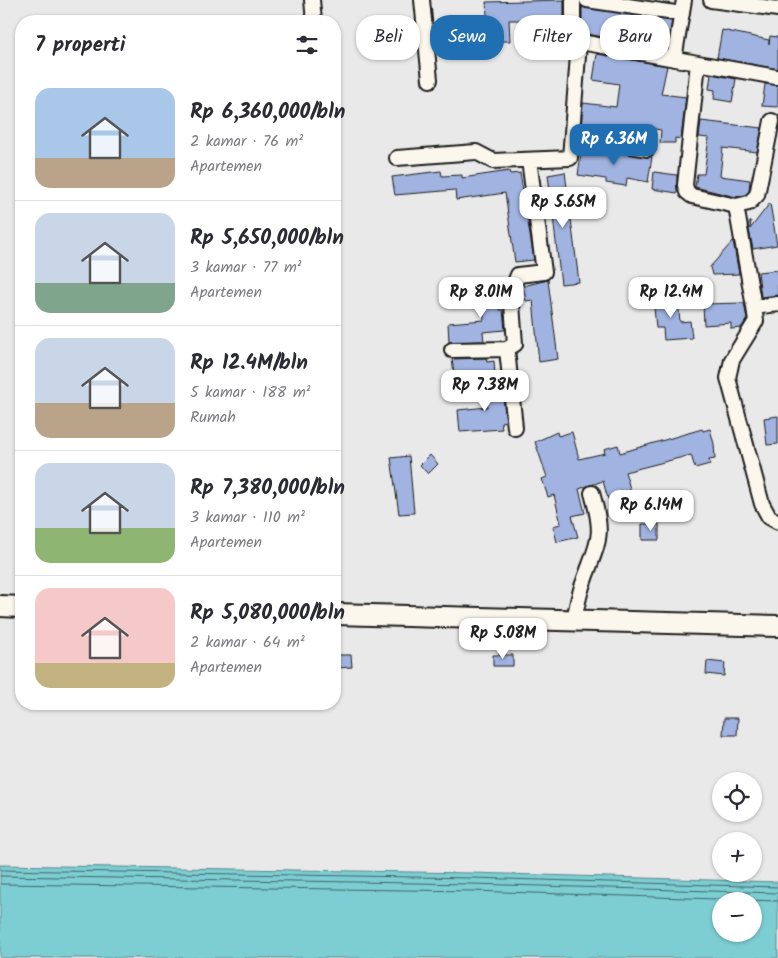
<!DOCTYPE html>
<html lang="id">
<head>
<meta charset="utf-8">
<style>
	:root { --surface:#fff; --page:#f7f7f7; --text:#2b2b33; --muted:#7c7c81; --line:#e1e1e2; --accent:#1f6fb2 }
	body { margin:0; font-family:Kalam,sans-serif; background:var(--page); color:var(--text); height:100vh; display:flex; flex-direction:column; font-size:19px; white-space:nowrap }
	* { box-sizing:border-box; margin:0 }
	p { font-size:16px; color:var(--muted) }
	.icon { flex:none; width:28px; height:28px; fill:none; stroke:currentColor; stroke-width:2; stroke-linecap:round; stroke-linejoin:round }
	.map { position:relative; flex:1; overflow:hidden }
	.drawer { position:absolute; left:15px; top:15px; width:326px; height:695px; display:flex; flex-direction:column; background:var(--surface); border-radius:20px; box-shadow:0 1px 4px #0004 }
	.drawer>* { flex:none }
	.top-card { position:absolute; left:356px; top:15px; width:346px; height:45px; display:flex; gap:10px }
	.controls { position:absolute; left:712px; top:772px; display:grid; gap:10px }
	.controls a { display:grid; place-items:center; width:50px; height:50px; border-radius:50%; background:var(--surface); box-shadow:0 1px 4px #0004; font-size:25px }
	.price { position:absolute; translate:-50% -42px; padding:0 11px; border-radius:10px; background:#fff; color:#222; font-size:16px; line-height:32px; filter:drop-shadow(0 1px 2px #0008) }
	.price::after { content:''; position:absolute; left:50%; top:30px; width:15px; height:11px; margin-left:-8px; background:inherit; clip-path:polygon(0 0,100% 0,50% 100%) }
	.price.active { background:var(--accent); color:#fff }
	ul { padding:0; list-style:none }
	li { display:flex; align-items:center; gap:15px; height:125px; padding:0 20px }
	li+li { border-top:1px solid var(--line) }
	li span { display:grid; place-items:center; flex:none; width:140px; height:100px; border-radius:15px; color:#555 }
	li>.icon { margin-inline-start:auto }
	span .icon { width:60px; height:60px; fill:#fffc; stroke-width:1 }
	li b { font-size:21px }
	h2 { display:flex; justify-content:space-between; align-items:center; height:60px; padding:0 20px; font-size:21px }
	.chip { padding:0 18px; border-radius:20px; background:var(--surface); box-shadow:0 1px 4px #0004; font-size:18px; line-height:45px }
	.chip.active { background:var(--accent); color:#fff }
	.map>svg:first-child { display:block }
</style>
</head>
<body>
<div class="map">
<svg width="778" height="958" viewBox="0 0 778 958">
	<rect width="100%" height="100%" fill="#e9e9ea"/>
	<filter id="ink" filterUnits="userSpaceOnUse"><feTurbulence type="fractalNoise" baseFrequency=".02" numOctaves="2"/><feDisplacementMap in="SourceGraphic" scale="10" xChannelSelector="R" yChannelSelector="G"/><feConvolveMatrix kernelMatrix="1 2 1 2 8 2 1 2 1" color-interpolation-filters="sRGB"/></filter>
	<g filter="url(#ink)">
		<!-- water -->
		<path fill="#7cced3" stroke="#56878a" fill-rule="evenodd" d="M0 865 472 873 778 882V958H0ZM721 901H754V934H721Z"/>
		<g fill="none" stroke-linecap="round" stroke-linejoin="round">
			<!-- shore -->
			<path stroke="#426365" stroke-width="1" d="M0 870 472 878 778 887
				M0 876 472 884 778 893
				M0 884 472 891 778 901"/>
		</g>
		<!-- building -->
		<path fill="#a0b3e1" stroke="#1c1c1c" d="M564 0V24H545V20H509L510 41H489L486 2Z
			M582 7 672 21 667 49 582 33Z
			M722 30 769 40V44L770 36 778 37V69L717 58Z
			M597 54 667 66 661 94 686 97 681 139 675 138V143H660L661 130 631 125 629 137 581 129 583 103 616 107 619 84 593 80Z
			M711 74 736 79 732 102 714 99 715 90 709 89Z
			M765 84 778 85V107L762 106Z
			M701 121 762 128 757 152 723 148 720 176 750 180 749 191 745 195 736 197 695 187 697 174H704L709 138 699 137Z
			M582 147 652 157 648 182 627 178 626 186 606 183V179L578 175Z
			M441 171 442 176 462 175V178L509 171 510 174 520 173 534 260 515 262 505 193 456 200 455 190 395 195 392 177Z
			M565 172 579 282 561 284 548 175Z
			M654 172 677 175V193L652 189Z
			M770 203 777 245 753 249 748 225 751 221 750 229Z
			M733 241 739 274 712 275 710 267Z
			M778 270V295L761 297 758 272Z
			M548 280 558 359 539 362 533 300 526 301 523 286Z
			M498 283 500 310H503L505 330 483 332 484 341 449 342 448 323 484 320 481 285Z
			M673 295V300H678L680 322 690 321 692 338 664 340 663 328H656L653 297Z
			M744 303 747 319 741 328 731 329V323L704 325 703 304Z
			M486 358 487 362 494 361 495 376 455 380 452 359Z
			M501 381 506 421 501 422 502 429 460 432 458 410 487 407 485 382Z
			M778 416V444L767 445 764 418Z
			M702 429 703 431 710 429 714 444 715 459 709 460 710 464 695 468 691 455 625 472 631 492 608 499 603 481 579 489 585 513 572 516 578 537 557 542 553 526 561 524 554 495 548 497 542 479 547 477 535 442 557 432 558 436 572 432 579 459 605 453 604 449 618 445 620 453Z
			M430 455 438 464 428 474 420 465Z
			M409 456 414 513 399 514 391 458Z
			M642 524H659V540H642Z
			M336 655H351L352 667 337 668Z
			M493 655H513V666H493Z
			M707 661 725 663 724 676 706 674Z
			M724 718H738L737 735H723Z"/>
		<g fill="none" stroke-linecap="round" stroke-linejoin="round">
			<defs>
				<path id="street" d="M312 0 314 21
					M422 0 430 80
					M573 0V36L575 41 698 63 685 185 687 192 692 196 736 206 754 307
					M587 0 682 14
					M711 0 778 9
					M674 59 684 0
					M698 63 776 77
					M572 136 647 149
					M397 158 476 152 493 161 570 158 579 43
					M736 206 749 203 757 195 772 121
					M778 304 754 307 756 321 732 360 728 378 762 504 769 517 778 522
					M507 349 515 428
					M452 350 507 349 515 344 511 291 518 275 544 272 529 160
					M574 619C577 607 579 593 584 581 598 541 605 538 592 493"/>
				<path id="secondary" d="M0 606 21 607
					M335 614 778 626"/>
			</defs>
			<!-- street casing -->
			<use href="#street" stroke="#1c1c1c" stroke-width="18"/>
			<!-- secondary casing -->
			<use href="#secondary" stroke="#1c1c1c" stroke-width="24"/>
			<!-- street -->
			<use href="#street" stroke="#fbf7ec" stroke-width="14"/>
			<!-- secondary -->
			<use href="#secondary" stroke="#fbf7ec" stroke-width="20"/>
		</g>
	</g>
</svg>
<div class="controls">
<a><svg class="icon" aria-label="locate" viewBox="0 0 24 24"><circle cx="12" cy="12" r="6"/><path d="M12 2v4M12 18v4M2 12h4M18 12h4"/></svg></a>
<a>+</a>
<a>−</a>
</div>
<b class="price active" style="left:614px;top:166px">Rp 6.36M</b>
<b class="price" style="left:563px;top:229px">Rp 5.65M</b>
<b class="price" style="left:481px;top:319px">Rp 8.01M</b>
<b class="price" style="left:671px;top:319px">Rp 12.4M</b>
<b class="price" style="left:485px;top:412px">Rp 7.38M</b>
<b class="price" style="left:651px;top:532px">Rp 6.14M</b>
<b class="price" style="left:503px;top:660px">Rp 5.08M</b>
<div class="top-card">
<a class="chip">Beli</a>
<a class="chip active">Sewa</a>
<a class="chip">Filter</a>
<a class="chip">Baru</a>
</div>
<section class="drawer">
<h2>7 properti<svg class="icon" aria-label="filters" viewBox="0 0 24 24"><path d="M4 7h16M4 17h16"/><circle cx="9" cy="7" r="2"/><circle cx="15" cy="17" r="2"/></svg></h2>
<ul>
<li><span style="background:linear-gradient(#a9c7e8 70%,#b9a48a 0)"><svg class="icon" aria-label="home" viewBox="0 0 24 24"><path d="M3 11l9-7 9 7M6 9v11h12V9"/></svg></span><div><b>Rp 6,360,000/bln</b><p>2 kamar · 76 m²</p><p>Apartemen</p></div></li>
<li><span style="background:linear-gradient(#c9d6e8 70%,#7fa58c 0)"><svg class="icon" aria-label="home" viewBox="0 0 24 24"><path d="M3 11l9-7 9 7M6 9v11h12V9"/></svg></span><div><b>Rp 5,650,000/bln</b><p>3 kamar · 77 m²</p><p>Apartemen</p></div></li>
<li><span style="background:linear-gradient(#c9d6e8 65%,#b9a48a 0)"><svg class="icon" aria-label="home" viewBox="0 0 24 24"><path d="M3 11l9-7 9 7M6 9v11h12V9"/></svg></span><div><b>Rp 12.4M/bln</b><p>5 kamar · 188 m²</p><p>Rumah</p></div></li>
<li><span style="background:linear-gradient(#c9d6e8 65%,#8fb573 0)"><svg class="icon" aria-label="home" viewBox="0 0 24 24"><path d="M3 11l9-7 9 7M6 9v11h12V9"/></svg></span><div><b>Rp 7,380,000/bln</b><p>3 kamar · 110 m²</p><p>Apartemen</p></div></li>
<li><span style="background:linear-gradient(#f6c9c9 75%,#c2b280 0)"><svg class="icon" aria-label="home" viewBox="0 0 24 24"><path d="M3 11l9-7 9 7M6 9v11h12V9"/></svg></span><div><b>Rp 5,080,000/bln</b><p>2 kamar · 64 m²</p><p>Apartemen</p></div></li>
</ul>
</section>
</div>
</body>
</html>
